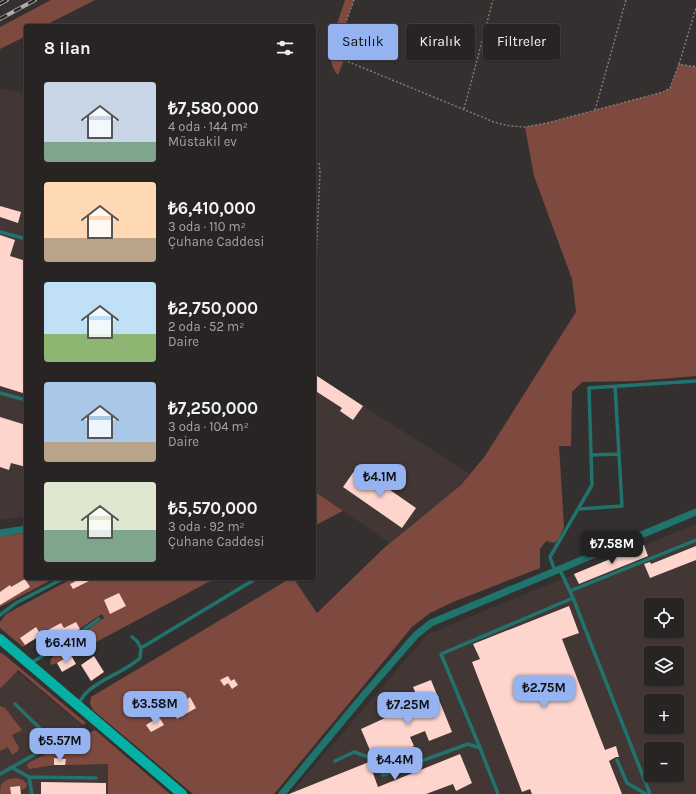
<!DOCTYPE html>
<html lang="tr">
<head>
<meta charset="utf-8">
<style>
	:root { --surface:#272423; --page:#333030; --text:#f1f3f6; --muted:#a4a4a6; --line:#434141; --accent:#95b2f1 }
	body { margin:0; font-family:Karla,sans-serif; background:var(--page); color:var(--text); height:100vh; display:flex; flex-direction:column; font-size:15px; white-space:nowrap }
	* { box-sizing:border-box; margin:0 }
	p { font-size:13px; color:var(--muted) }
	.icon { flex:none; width:22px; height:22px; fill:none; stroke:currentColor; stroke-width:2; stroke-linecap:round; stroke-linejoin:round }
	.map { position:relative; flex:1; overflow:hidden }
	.panel { position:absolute; left:24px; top:24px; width:292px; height:556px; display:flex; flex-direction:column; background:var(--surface); border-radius:4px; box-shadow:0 1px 3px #0004,0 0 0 1px var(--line) }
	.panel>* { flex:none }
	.guide { position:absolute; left:328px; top:24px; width:308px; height:36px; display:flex; gap:8px }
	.buttons { position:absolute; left:644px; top:598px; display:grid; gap:8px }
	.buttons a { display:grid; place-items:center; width:40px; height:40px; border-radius:4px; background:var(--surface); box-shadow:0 1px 3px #0004,0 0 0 1px var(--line); font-size:20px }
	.price { position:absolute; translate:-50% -34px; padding:0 9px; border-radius:8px; background:var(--accent); color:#111; font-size:13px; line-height:26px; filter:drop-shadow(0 1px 2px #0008) }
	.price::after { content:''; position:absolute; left:50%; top:24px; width:12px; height:9px; margin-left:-6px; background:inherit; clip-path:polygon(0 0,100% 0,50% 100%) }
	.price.active { background:#222; color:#fff }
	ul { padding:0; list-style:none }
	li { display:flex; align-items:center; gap:12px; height:100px; padding:0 20px }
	li span { display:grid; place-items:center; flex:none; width:112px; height:80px; border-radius:4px; color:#555 }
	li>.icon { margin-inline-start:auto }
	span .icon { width:48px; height:48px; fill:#fffc; stroke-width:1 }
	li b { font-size:17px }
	h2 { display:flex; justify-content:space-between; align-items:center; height:48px; padding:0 20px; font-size:17px }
	.tag { padding:0 14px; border-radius:4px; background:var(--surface); box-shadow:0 1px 3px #0004,0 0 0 1px var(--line); font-size:14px; line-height:36px }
	.tag.active { background:var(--accent); color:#111 }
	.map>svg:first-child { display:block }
</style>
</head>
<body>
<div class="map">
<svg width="696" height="794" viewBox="0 0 696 794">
	<rect width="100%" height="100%" fill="#34302f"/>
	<!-- built -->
	<path fill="#423735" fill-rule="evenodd" d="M0 88 26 94V516L0 520Z
		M314 378 332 386 470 474 461 485 390 543 314 491Z
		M696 524V794H290L428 634ZM651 605H677V631H651ZM651 653H677V679H651ZM651 701H677V727H651ZM651 749H677V775H651Z
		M0 657 108 747V794H0Z"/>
	<!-- green -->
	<path fill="#7e4a40" d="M51 0H95L44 26H26V36L0 49V27Z
		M345 0H354C350 12 336 44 340 55 340 56 344 60 344 60L338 75C336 73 334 70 333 67 326 52 340 15 345 0Z
		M679 64 696 67V376L635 381 582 382 572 392 571 446H559L564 527 558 540 554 543 546 541 540 549V568L453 602 430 613 412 627 274 794H193L93 710 90 703 91 697 291 578H293L317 613 384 548 461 485 485 456 576 312 572 279 534 176 525 127 547 123 663 92 670 88Z
		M314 491 343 511 314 526Z
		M26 533V578H55L0 607V536Z
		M73 578H216L57 663 50 665 51 659 56 653 79 641 90 628 104 618 102 614 56 644 48 630 23 647 0 628V622L6 614Z
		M0 653H2L86 723 83 725 18 670 1 688 0 687Z
		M0 706 5 708 22 730 12 735 19 748 18 751 12 755 8 747 0 751Z
		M95 730 170 794H108V764L65 765V759L55 758 54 765 29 769 27 766 28 763Z
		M17 778 23 780 27 784 26 788 21 790 20 786 10 787 11 794H0L1 784 8 779Z"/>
	<!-- building -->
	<path fill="#fdd5cd" d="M0 206 21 212 18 223 0 217Z
		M0 235 15 240 10 256 26 261V394L0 386Z
		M314 374 363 406 353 420 340 411 342 408 314 390Z
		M0 417 26 425V467L11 463 9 470 0 467Z
		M357 467 416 508 402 528 343 487Z
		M644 545 648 556 579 584 574 574Z
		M696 546V560L650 578 644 564 650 562 651 564Z
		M82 578H95L73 589 70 584Z
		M25 579 30 587 0 605V592L10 585 11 587Z
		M119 593 126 606 110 614 104 600Z
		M569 606 579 633 562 639 605 750 616 746 619 757H616L609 761 622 794H532L530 789 522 792 472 662 480 659 473 644Z
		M76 622 80 629 56 644 48 630 61 623 64 628Z
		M36 627 41 635 25 645 20 638Z
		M71 655 76 664 62 672 57 663Z
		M94 656 104 672 91 681 81 665Z
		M228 676 231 681 234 679 238 685 232 689 228 683 224 686 220 680Z
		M431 680 452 732 429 741 425 731 410 737 414 746 379 762 376 757 372 755 361 729 407 708 411 717 424 713 413 687Z
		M190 697 196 708 177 719 174 713 176 712 175 710 185 704 184 701Z
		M159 717 164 725 151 732 146 725Z
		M460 754 472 783 456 791 453 784 426 794H289L369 762 378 787Z
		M54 758 66 759 65 765H54Z
		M41 782 106 783V794H41Z
		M20 786 21 794H11L10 787Z"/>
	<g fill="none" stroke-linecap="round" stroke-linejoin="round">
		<!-- path -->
		<path stroke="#7e7a79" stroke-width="1.5" stroke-dasharray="2 2" stroke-linecap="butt" d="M354 0C350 12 336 44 340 55 340 56 344 60 344 60L494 122 510 126 525 127 547 123 663 92 670 88 679 64 696 67
			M679 64 696 8
			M693 67 696 64
			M464 109 493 0
			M595 110 626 0
			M314 305 320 172 319 163"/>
		<!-- service -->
		<path stroke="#20746d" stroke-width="3.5" d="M0 232 26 239
			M0 393 26 400
			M591 455 619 454
			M579 509 622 506 615 386
			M555 571 550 557 592 485 589 388 696 381
			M570 591 696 540
			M573 598 650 794
			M0 615 16 603 64 578
			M132 637 137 641 141 648
			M31 663 75 636 99 619
			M78 705C80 701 83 697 85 694 100 678 124 673 140 658L141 648 257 578
			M480 748 441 654 573 598 560 570
			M617 760 627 783 646 794
			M335 761 354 752 374 759 383 775 468 744 480 748 498 794
			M11 767 29 777 32 794
			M0 774 55 743 15 704
			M29 777 96 778"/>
		<!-- minor -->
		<path stroke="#20746d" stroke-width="7" d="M0 533 26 529
			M282 794 363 696 416 635 431 623 696 512"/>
		<!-- primary -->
		<path stroke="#05b0a5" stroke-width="10" d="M0 639 182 794"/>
		<defs>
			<path id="rail" d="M0 4 7 0
				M0 19 35 0"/>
		</defs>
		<!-- rail casing -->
		<use href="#rail" stroke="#afacab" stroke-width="4"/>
		<!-- rail -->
		<use href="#rail" stroke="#2a2625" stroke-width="2.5" stroke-dasharray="8" stroke-linecap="butt"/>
	</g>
</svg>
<div class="buttons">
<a><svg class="icon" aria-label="locate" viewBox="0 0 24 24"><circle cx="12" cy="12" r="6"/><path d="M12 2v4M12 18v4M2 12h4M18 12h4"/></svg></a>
<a><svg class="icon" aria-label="layers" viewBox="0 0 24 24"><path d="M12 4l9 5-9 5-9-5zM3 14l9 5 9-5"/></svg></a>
<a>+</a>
<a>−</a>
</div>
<b class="price" style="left:380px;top:498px">₺4.1M</b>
<b class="price active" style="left:612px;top:565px">₺7.58M</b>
<b class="price" style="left:66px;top:664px">₺6.41M</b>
<b class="price" style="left:544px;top:709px">₺2.75M</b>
<b class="price" style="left:155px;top:725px">₺3.58M</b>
<b class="price" style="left:408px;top:726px">₺7.25M</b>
<b class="price" style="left:60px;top:762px">₺5.57M</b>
<b class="price" style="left:395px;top:781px">₺4.4M</b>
<div class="guide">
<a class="tag active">Satılık</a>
<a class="tag">Kiralık</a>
<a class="tag">Filtreler</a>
</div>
<section class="panel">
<h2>8 ilan<svg class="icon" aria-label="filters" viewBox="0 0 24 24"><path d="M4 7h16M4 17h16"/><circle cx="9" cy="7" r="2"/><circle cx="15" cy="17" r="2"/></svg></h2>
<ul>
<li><span style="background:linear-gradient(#c9d6e8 75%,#7fa58c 0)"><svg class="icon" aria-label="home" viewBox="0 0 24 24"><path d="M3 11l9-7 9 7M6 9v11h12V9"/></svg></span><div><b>₺7,580,000</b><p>4 oda · 144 m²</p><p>Müstakil ev</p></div></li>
<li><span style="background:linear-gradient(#ffd9b3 70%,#b9a48a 0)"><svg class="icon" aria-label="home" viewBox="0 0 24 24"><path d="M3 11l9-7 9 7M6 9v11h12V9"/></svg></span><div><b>₺6,410,000</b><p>3 oda · 110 m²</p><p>Çuhane Caddesi</p></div></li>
<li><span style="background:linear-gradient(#bfe0f5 65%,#8fb573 0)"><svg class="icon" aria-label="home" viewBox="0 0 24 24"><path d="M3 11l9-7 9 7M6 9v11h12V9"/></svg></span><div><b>₺2,750,000</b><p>2 oda · 52 m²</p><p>Daire</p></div></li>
<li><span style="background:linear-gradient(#a9c7e8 75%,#b9a48a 0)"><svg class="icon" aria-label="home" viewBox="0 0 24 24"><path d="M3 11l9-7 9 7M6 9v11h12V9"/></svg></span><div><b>₺7,250,000</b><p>3 oda · 104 m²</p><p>Daire</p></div></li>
<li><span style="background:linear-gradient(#dfe7d0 60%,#7fa58c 0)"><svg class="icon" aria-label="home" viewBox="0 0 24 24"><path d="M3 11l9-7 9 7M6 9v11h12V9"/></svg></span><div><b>₺5,570,000</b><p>3 oda · 92 m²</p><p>Çuhane Caddesi</p></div></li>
</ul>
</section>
</div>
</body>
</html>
